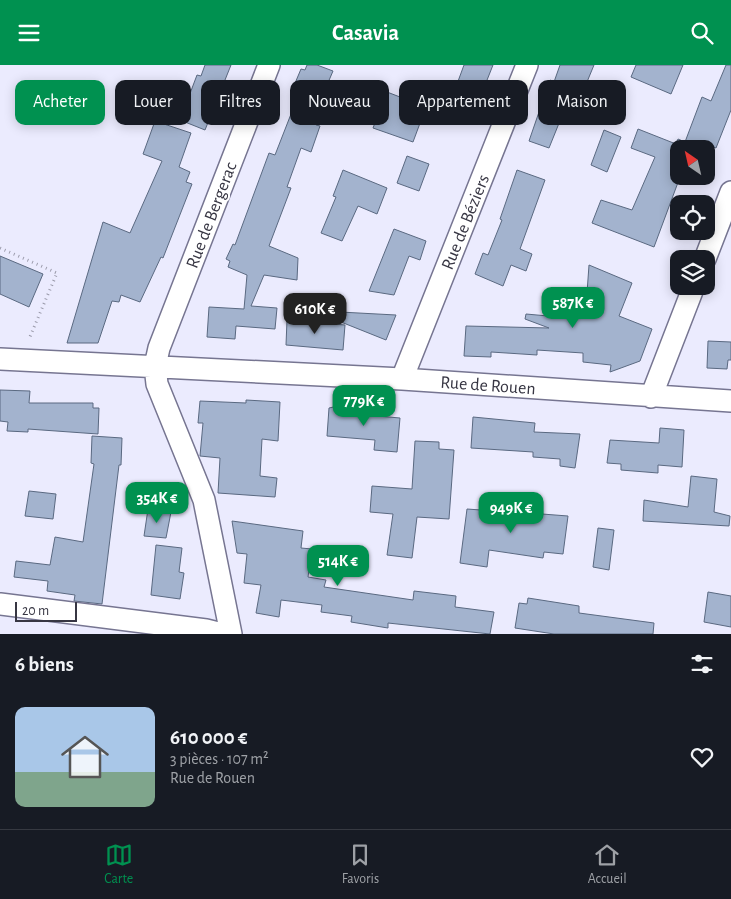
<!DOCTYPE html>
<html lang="fr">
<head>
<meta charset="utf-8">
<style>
	:root { --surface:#171b24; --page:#242831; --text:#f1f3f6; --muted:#9ea1a6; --line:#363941; --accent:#009150 }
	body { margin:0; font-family:"Alegreya Sans",sans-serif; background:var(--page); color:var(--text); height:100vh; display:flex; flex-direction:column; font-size:19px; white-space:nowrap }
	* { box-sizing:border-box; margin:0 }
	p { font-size:16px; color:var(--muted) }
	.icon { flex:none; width:28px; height:28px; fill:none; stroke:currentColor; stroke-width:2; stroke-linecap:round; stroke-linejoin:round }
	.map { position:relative; height:569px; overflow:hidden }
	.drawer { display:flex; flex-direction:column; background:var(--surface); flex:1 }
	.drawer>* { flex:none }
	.top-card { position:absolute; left:15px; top:15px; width:701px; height:45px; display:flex; gap:10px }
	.needle { width:32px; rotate:326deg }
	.controls { position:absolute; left:670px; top:75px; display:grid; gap:10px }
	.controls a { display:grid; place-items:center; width:45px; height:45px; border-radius:10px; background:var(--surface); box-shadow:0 2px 12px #0003; font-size:25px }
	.scale { position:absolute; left:15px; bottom:12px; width:62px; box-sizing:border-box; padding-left:5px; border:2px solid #373643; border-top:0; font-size:14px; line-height:18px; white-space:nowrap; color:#373643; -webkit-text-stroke:4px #fff; paint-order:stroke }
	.price { position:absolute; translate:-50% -42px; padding:0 11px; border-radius:10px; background:var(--accent); color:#fff; font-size:16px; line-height:32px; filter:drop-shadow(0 1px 2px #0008) }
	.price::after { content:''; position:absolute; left:50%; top:30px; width:15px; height:11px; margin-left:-8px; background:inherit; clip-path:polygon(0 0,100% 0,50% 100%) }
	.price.active { background:#222; color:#fff }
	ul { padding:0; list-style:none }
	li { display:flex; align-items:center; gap:15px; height:125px; padding:0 15px }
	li+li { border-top:1px solid var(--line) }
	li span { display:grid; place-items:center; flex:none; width:140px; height:100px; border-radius:10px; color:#555 }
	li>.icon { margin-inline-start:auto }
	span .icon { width:60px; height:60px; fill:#fffc; stroke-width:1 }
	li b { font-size:21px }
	h2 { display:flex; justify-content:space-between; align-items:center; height:60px; padding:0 15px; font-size:21px }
	.chip { padding:0 18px; border-radius:10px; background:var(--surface); box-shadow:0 2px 12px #0003; font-size:18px; line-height:45px }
	.chip.active { background:var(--accent); color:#fff }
	header { display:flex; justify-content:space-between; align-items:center; height:65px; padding:0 15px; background:var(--accent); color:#fff; font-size:22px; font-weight:700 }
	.dock { display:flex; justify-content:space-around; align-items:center; height:70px; border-top:1px solid var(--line); background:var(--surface); font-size:14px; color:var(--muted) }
	.dock a { display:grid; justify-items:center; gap:2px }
	.dock .active { color:var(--accent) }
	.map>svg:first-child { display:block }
</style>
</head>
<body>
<header><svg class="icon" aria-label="menu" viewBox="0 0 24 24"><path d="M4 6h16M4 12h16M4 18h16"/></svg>Casavia<svg class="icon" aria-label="search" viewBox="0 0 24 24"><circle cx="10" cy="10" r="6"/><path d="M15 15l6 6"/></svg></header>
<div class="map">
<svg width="731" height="569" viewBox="0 0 731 569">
	<rect width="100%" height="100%" fill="#ebebfe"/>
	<!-- building -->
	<path fill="#a3b3ce" stroke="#5a6981" d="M205 0H231L205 65 180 55 197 10 201 11Z
		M307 0H317L333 6 324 27 330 29 316 60 320 61 311 87 301 83 287 122 291 123 269 181 298 193 297 215 264 210 251 241 277 243 275 264 236 261 235 274 207 272 209 242 244 244 247 210 228 202 230 196 226 194 233 179 235 180 269 88 275 90 300 26 293 23 301 4 305 5Z
		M464 0H493L470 58 446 49Z
		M560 0H594L582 29 572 26 549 83 529 76 550 15 554 17Z
		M636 0H683L671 29 631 12Z
		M726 0H731V45L716 83 703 78 701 84H679V111H690L688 115 680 112 654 182 592 158 601 135 632 145 655 92 631 83 638 64 676 79 678 74 685 77 702 32 711 36Z
		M387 27 426 42 413 77 373 63Z
		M155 56 191 68 179 102 190 107 186 117 192 119 163 193 161 192 140 237 121 230 119 237 112 236 98 278H67L103 157 130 168 162 96 143 89Z
		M604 65 621 72 607 107 591 100Z
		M407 91 429 99 419 126 397 118Z
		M343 105 387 123 377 149 358 141 342 176 321 168 336 132 333 131Z
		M517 105 545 115 520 184 532 189 526 206 511 200 503 221 475 209 483 188 488 190 502 155 500 154Z
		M394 164 426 176 420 195 409 191 394 230 369 226Z
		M0 191 43 209 29 242 0 229Z
		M589 200 632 218 619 251 652 264 640 296 610 307 611 300 583 297V288L537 285V290L491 287V292L464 291 466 261 549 263 525 254 526 249 559 252 560 233 586 242Z
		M321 246 396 250 386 275 321 249Z
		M287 255 345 260 343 285 286 280Z
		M708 276 731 277V295H728L727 304 707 303Z
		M0 325 30 326 29 338H93V343H99L98 369 28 364V367L7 366 8 357 0 356Z
		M246 335 280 337 278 376 262 374 260 411 277 413 275 432 218 428 220 393 200 391 203 358H198L200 336 246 338Z
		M338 341 366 343V350L400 353 397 387 374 385 375 375 327 371 329 343Z
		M473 352 535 358 534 367 580 369 575 403 560 401V394L533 392V387L471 383Z
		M660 363 684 365 682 402 658 400V408L621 405V399L607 398 610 375 659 378Z
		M92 371 122 373 121 400H119L102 539 74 536 75 530 47 526 48 516 14 512 16 496 50 500 55 472 83 477 94 399 91 398Z
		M415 376 439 377V384L454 385 449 454 417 452 412 493 387 490 393 449 370 447 372 421 412 424Z
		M691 411 717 414 714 447 730 451 729 461 643 456 644 435 688 442Z
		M29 426 56 429 53 454 25 451Z
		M508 440 529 441V448L568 451 563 489 544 487 543 493 489 485 487 502 460 498 467 444 508 447Z
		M148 444 171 447 166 473 144 471Z
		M232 456 303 466 301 483 312 484 308 512 326 515 324 522 413 535 414 526 456 531 455 542 494 547 490 569 388 558V563L351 557 352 551 321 547 322 540 281 535 279 552 256 548 261 520 244 518 247 489 237 488Z
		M598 463 614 465 609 505 593 502Z
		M156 480 182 483 179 507 184 508 180 534 151 530Z
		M708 527 731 531V562L704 557Z
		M528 533 579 541V548L654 558 653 569H554L515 563 519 538 527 539Z"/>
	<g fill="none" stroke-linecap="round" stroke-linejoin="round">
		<defs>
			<path id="minor" d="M705 194 731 127
				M0 294 402 314 731 336
				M402 314 527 0
				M651 332 694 221
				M0 539 206 565 222 569
				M231 569 204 435 157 319 155 301 159 283 269 0"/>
		</defs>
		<!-- minor casing -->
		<use href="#minor" stroke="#767591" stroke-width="24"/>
		<!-- path -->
		<path stroke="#9a9aaa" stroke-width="3" stroke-dasharray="1 4" stroke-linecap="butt" d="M0 183 57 208 29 274"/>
		<!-- minor -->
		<use href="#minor" stroke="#fff" stroke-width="21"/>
	</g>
	<g text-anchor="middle" stroke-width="4" stroke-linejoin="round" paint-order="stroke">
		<!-- street labels -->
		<g font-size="18" fill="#373643" stroke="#fff">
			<text transform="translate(211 150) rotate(-69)" y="6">Rue de Bergerac</text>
			<text transform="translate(465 157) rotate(-68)" y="6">Rue de Béziers</text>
			<text transform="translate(488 320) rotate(4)" y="6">Rue de Rouen</text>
		</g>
	</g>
</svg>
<div class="controls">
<a><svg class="needle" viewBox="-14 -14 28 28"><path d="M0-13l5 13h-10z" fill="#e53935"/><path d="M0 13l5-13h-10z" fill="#9ea1a6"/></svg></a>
<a><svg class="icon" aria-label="locate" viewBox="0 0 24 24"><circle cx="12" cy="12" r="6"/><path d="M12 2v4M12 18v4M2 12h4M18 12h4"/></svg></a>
<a><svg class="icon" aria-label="layers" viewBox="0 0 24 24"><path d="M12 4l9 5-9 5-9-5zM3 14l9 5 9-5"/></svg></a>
</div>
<div class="scale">20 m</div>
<b class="price" style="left:573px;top:264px">587K €</b>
<b class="price active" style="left:315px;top:270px">610K €</b>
<b class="price" style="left:364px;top:362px">779K €</b>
<b class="price" style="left:157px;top:459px">354K €</b>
<b class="price" style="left:511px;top:469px">949K €</b>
<b class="price" style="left:338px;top:522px">514K €</b>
<div class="top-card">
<a class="chip active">Acheter</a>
<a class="chip">Louer</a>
<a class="chip">Filtres</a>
<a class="chip">Nouveau</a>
<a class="chip">Appartement</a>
<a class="chip">Maison</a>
</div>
</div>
<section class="drawer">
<h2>6 biens<svg class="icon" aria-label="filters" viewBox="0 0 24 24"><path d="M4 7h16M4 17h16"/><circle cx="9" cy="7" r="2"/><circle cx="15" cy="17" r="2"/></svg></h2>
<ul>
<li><span style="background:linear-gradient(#a9c7e8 65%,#7fa58c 0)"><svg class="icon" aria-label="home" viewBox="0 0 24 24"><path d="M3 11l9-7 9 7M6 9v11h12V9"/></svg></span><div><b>610 000 €</b><p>3 pièces · 107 m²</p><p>Rue de Rouen</p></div><svg class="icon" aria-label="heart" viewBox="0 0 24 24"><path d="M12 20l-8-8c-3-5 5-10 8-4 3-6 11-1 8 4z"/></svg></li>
</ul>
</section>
<nav class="dock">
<a class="active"><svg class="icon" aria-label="map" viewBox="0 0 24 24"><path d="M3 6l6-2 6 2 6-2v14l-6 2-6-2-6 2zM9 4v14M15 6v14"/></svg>Carte</a>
<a><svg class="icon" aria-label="saved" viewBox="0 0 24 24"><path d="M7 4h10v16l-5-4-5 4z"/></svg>Favoris</a>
<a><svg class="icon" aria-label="home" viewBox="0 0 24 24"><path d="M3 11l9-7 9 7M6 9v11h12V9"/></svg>Accueil</a>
</nav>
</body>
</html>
